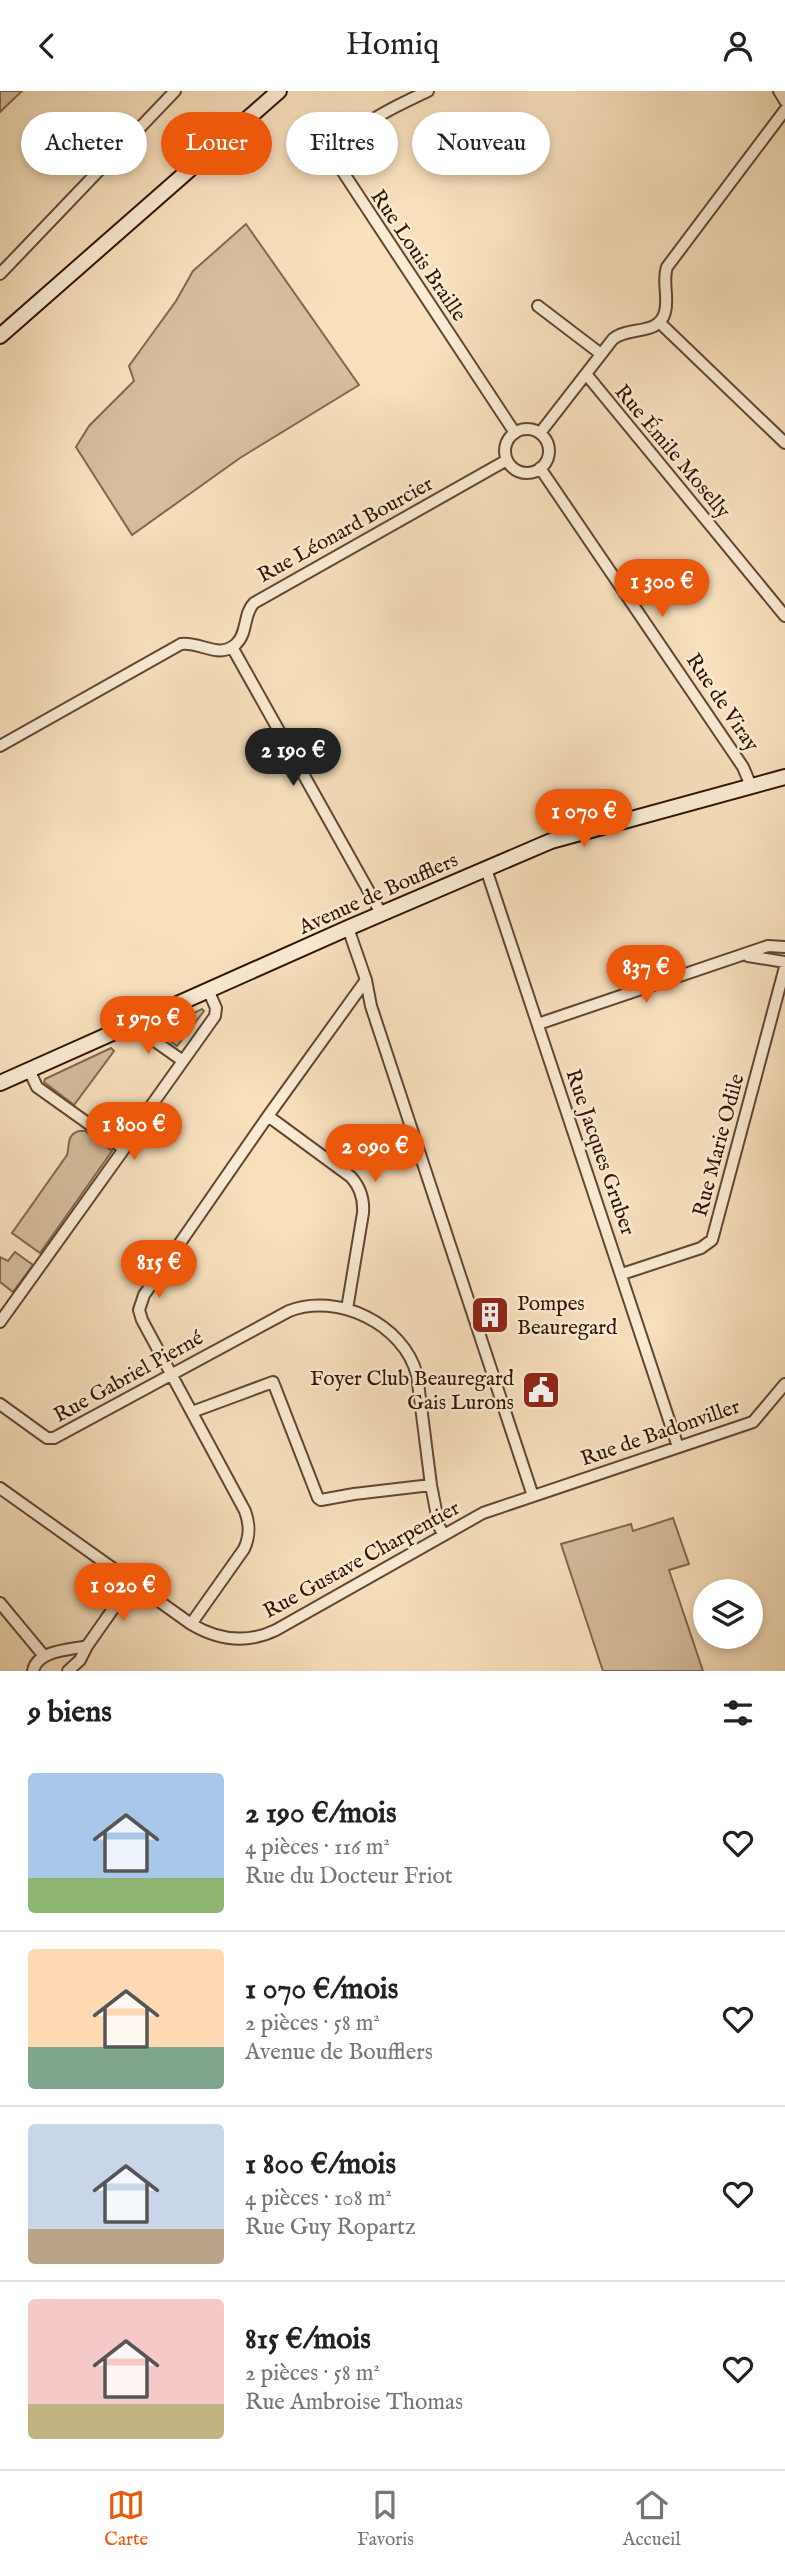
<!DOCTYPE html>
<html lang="fr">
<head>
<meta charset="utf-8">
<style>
	:root { --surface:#fff; --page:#f6f6f6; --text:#222; --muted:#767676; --line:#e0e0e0; --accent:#ea580c }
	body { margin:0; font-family:"IM FELL English",serif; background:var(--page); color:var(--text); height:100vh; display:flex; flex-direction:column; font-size:26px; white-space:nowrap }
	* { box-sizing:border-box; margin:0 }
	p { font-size:23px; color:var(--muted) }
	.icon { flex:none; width:38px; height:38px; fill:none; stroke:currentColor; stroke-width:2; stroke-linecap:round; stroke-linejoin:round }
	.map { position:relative; height:1580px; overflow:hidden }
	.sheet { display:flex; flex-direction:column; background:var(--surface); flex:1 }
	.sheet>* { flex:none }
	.guide { position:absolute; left:21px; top:21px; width:744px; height:63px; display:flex; gap:14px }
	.tools { position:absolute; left:693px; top:1488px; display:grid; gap:14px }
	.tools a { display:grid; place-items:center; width:70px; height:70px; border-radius:50%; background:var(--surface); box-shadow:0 4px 10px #0003; font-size:35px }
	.price { position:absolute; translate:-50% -60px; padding:0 16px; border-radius:24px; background:var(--accent); color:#fff; font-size:23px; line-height:46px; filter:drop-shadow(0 2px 4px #0008) }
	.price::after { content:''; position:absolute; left:50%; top:42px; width:21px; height:16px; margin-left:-10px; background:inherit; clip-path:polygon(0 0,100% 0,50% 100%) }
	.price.active { background:#222; color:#fff }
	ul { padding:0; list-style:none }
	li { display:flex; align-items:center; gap:21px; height:175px; padding:0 28px }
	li+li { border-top:2px solid var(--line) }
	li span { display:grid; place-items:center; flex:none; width:196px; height:140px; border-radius:7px; color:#555 }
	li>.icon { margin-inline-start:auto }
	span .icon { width:84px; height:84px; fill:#fffc; stroke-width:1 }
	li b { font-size:30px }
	h2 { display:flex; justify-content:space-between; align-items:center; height:84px; padding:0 28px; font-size:30px }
	.tag { padding:0 24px; border-radius:32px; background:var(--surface); box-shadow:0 4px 10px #0003; font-size:24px; line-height:63px }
	.tag.active { background:var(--accent); color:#fff }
	header { display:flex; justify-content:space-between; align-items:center; height:91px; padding:0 28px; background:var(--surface); font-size:32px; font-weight:600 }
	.dock { display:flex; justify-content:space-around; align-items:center; height:98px; border-top:2px solid var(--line); background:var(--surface); font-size:19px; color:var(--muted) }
	.dock a { display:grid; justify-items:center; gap:4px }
	.dock .active { color:var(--accent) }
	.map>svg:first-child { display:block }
</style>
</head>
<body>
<header><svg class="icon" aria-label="back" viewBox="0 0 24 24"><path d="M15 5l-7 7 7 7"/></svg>Homiq<svg class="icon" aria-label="person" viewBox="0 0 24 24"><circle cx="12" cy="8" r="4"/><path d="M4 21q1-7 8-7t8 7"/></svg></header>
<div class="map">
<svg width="785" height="1580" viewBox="0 0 785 1580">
	<rect width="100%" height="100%" fill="#f8e0bd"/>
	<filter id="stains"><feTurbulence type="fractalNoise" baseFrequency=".00286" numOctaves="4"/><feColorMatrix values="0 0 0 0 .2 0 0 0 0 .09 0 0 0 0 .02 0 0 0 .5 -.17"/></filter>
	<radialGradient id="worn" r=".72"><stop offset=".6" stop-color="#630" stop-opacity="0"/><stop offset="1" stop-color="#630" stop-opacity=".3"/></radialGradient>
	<!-- green -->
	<path fill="#d6bd9d" stroke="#836850" stroke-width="2" d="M0 0H22L0 21Z
		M246 133 359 294 240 367 132 444 76 356 89 335 134 290 129 275 176 210 193 180Z
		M202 918 204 920 177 955 157 940Z
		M111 957 114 960 74 1014 44 991 45 988Z
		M79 1040H85L112 1060 40 1162 12 1142 67 1064C70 1054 66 1044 79 1040Z
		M15 1161 33 1174 13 1201 0 1191V1166L8 1170Z
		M673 1427 689 1473 669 1479 703 1580H603L561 1453 631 1433 633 1440Z"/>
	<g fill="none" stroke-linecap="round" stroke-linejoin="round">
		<defs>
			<path id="street" d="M428 0C401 13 340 38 337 72L515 342
				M779 0 785 10
				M0 183 175 0
				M538 215 601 263
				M659 231 785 352
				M586 283 785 525
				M505 360a22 22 0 1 1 44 0a22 22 0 1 1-44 0Z
				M540 342 613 248C628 235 659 245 665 221 669 206 662 191 667 176L785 19
				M540 377 743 676 751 695
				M232 556 381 822
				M0 655 181 553C200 550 219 569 236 553 248 542 243 523 254 512L507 369
				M486 778 678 1356
				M348 837 366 889 371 915 533 1405
				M748 865 785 871
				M538 933 768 855 785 856
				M132 934 183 970
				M29 979 37 996 124 1058
				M268 1025 351 1086C361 1097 364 1108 363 1122L347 1218
				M622 1183 701 1157 712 1149 785 876
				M0 1231 124 1058 146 1022 215 925 216 917 209 901
				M0 1313 47 1347H54L289 1220C337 1201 404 1233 417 1284L431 1394 439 1435 443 1443
				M192 1321 273 1291 318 1407 321 1409 354 1403 431 1394
				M0 1397 191 1533C218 1549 247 1553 276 1539L483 1422 753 1331 785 1293
				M0 1512 44 1565
				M191 1533 244 1458C250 1445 250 1434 245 1420L142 1229 139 1219 144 1204 268 1025 366 889
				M33 1580C37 1559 70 1559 87 1555
				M68 1580 80 1569 87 1555 132 1491"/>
			<path id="secondary" d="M0 245 279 0
				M0 992 348 837 551 750 785 686"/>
		</defs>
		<!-- street casing -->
		<use href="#street" stroke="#624631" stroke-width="14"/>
		<!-- secondary casing -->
		<use href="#secondary" stroke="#301302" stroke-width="18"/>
		<!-- street -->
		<use href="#street" stroke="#faebd4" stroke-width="10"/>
		<!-- secondary -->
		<use href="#secondary" stroke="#faebd4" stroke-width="14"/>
	</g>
	<!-- icons -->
	<defs>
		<symbol id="building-square" viewBox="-11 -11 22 22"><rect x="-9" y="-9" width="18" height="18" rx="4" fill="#8f2418" stroke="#faebd4"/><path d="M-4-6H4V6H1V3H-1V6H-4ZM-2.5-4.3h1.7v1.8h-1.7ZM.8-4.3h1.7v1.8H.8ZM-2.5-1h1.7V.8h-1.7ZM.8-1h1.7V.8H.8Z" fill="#fff"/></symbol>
		<symbol id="civic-square" viewBox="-11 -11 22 22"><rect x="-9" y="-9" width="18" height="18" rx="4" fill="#8f2418" stroke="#faebd4"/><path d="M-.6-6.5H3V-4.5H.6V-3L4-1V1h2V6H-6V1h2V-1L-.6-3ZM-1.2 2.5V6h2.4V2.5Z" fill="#fff"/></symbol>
	</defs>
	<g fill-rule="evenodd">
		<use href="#building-square" x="468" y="1202" width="44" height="44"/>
		<use href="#civic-square" x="519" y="1277" width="44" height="44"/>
	</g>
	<g text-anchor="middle" stroke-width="5" stroke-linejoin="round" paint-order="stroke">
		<!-- street labels -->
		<g font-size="21" fill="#301302" stroke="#faebd4">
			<text transform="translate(419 164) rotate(56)" y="7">Rue Louis Braille</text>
			<text transform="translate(673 360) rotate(50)" y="7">Rue Émile Moselly</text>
			<text transform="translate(345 438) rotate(-29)" y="7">Rue Léonard Bourcier</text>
			<text transform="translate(723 611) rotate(56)" y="7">Rue de Viray</text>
			<text transform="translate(378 802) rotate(-24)" y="7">Avenue de Boufflers</text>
			<text transform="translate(718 1054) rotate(-75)" y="7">Rue Marie Odile</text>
			<text transform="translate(601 1061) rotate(71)" y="7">Rue Jacques Gruber</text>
			<text transform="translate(128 1285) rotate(-29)" y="7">Rue Gabriel Pierné</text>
			<text transform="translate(660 1341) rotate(-19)" y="7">Rue de Badonviller</text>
			<text transform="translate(361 1468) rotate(-29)" y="7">Rue Gustave Charpentier</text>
		</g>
		<!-- poi labels -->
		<g font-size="21" fill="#301302" stroke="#faebd4" text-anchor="start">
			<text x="517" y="1219">Pompes<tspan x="517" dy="24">Beauregard</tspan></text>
			<text x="514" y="1294" text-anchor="end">Foyer Club Beauregard<tspan x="514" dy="24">Gais Lurons</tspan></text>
		</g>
	</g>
	<rect width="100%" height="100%" filter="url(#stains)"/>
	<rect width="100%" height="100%" fill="url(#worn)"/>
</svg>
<div class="tools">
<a><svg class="icon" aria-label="layers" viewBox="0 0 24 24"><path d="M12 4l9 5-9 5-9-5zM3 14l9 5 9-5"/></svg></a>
</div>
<b class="price" style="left:662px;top:528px">1 300 €</b>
<b class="price active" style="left:293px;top:697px">2 190 €</b>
<b class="price" style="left:584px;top:758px">1 070 €</b>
<b class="price" style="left:646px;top:914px">837 €</b>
<b class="price" style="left:148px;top:965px">1 970 €</b>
<b class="price" style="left:134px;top:1071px">1 800 €</b>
<b class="price" style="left:375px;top:1093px">2 090 €</b>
<b class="price" style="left:159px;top:1209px">815 €</b>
<b class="price" style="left:123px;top:1532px">1 020 €</b>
<div class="guide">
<a class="tag">Acheter</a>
<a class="tag active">Louer</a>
<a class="tag">Filtres</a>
<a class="tag">Nouveau</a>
</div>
</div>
<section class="sheet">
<h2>9 biens<svg class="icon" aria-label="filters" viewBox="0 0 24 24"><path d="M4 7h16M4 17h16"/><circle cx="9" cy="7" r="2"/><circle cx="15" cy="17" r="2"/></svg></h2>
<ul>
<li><span style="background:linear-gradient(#a9c7e8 75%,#8fb573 0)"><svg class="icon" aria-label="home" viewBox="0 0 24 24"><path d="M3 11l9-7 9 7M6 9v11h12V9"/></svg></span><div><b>2 190 €/mois</b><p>4 pièces · 116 m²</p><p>Rue du Docteur Friot</p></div><svg class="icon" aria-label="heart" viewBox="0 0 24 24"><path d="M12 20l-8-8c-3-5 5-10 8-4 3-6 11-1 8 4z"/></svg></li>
<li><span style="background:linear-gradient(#ffd9b3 70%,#7fa58c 0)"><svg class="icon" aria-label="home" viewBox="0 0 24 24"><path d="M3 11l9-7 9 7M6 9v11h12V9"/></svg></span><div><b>1 070 €/mois</b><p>2 pièces · 58 m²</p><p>Avenue de Boufflers</p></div><svg class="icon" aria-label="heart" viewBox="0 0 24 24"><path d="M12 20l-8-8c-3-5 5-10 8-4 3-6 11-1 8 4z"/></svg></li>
<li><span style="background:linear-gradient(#c9d6e8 75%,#b9a48a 0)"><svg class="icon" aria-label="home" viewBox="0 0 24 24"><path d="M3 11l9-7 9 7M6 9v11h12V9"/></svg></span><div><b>1 800 €/mois</b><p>4 pièces · 108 m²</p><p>Rue Guy Ropartz</p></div><svg class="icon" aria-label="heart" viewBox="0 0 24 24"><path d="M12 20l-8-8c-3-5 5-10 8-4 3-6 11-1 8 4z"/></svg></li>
<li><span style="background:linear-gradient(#f6c9c9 75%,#c2b280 0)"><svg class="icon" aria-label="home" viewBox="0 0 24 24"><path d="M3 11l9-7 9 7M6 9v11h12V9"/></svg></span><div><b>815 €/mois</b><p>2 pièces · 58 m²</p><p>Rue Ambroise Thomas</p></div><svg class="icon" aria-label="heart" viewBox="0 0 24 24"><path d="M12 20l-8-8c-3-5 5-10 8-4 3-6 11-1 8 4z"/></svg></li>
</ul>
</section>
<nav class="dock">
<a class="active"><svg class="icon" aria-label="map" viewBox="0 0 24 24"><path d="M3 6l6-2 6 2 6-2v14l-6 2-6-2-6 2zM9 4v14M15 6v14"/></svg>Carte</a>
<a><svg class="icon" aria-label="saved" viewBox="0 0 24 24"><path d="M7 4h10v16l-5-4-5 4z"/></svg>Favoris</a>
<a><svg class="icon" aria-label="home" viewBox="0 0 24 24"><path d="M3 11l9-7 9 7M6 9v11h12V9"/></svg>Accueil</a>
</nav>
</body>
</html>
